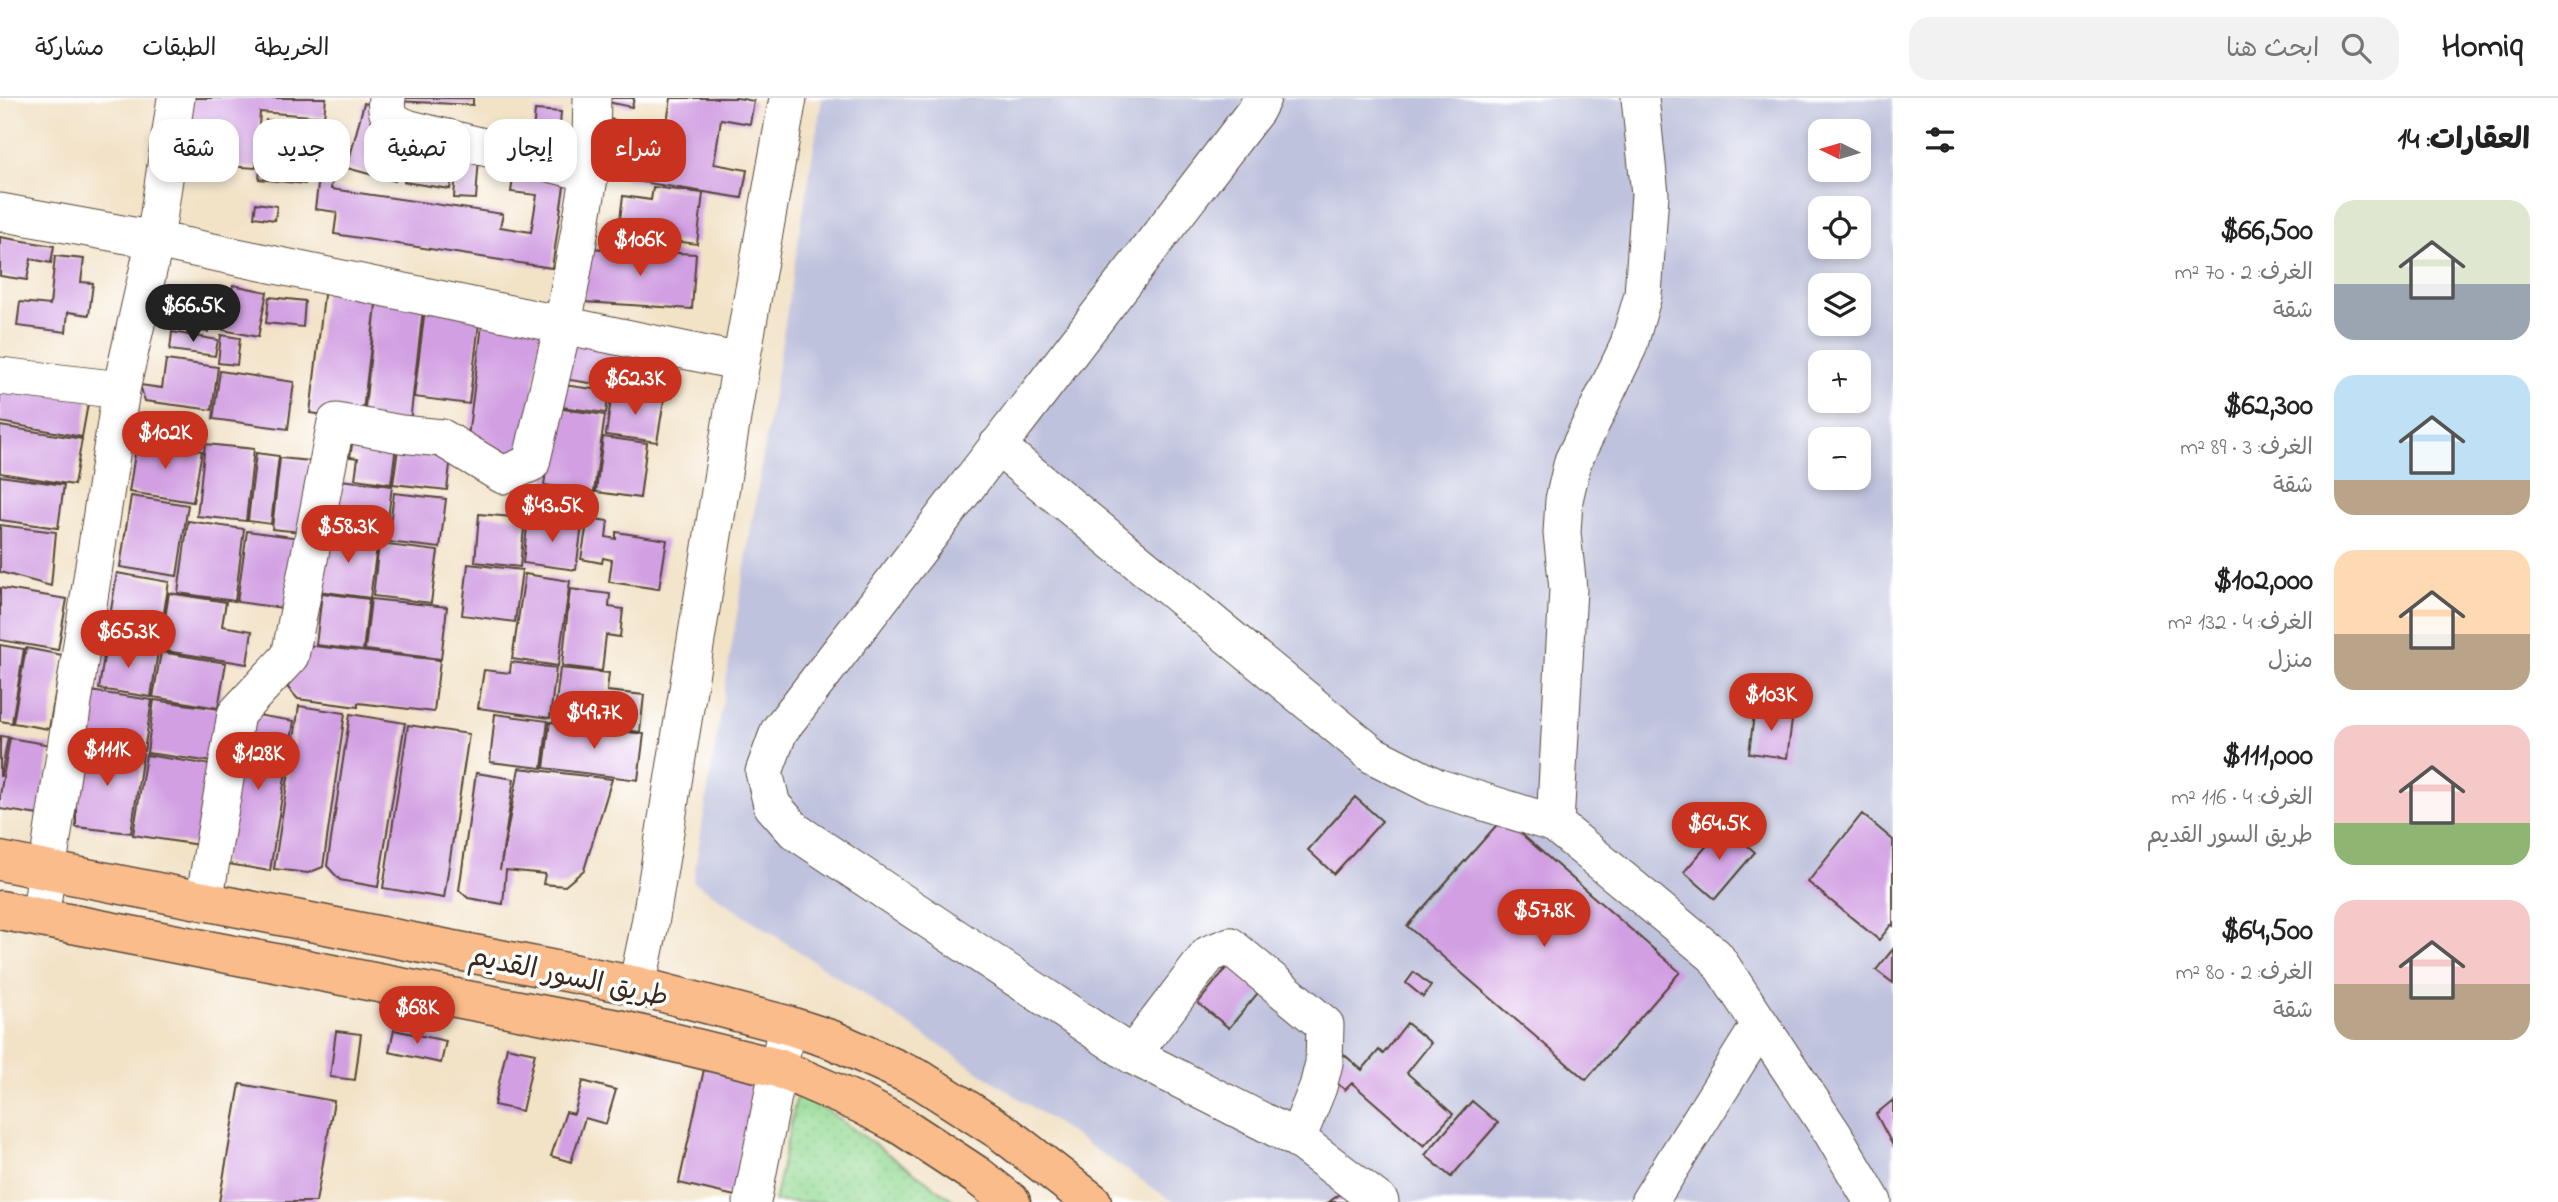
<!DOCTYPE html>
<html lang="ar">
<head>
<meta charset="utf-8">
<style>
	:root { --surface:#fff; --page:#f2f2f2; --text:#222; --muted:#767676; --line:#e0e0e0; --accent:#c8321e }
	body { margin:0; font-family:"Indie Flower","Playpen Sans Arabic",sans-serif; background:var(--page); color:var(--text); direction:rtl; height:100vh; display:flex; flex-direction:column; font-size:26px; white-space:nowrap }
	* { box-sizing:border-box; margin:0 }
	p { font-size:23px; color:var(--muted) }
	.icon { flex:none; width:38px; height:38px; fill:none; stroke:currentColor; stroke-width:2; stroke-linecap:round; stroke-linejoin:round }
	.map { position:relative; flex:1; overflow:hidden; direction:ltr }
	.sheet { display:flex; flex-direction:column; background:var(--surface); width:665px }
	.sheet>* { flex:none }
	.top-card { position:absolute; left:21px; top:21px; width:665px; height:63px; direction:rtl; display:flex; gap:14px }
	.needle { width:46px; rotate:275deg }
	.controls { position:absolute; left:1808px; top:21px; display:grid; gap:14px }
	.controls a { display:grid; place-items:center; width:63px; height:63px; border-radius:14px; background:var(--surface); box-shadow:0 4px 10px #0003; font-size:35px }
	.price { position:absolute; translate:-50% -60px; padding:0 16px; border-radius:24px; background:var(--accent); color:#fff; font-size:23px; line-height:46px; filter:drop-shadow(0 2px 4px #0008) }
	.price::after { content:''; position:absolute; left:50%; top:42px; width:21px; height:16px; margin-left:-10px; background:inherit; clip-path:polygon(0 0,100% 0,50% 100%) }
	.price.selected { background:#222; color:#fff }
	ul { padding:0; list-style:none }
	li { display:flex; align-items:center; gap:21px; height:175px; padding:0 28px }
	li span { display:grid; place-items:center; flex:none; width:196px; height:140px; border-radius:21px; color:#555 }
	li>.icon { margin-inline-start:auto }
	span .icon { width:84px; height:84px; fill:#fffc; stroke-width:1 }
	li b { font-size:30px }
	h2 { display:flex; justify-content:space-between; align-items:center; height:84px; padding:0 28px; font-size:30px }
	.pill { padding:0 24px; border-radius:21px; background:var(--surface); box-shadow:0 4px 10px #0003; font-size:24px; line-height:63px }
	.pill.selected { background:var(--accent); color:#fff }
	header { display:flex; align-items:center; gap:42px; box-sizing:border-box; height:98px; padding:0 35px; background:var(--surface); border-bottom:2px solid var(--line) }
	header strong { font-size:33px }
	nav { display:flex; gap:38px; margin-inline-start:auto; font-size:24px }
	.search { width:490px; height:63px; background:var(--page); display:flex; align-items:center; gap:18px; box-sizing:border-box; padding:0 24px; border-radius:21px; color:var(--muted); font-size:26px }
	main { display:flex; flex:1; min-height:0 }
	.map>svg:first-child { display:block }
</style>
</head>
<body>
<header>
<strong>Homiq</strong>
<div class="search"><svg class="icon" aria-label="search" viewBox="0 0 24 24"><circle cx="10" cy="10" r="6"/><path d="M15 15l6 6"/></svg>ابحث هنا</div>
<nav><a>الخريطة</a><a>الطبقات</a><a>مشاركة</a></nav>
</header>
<main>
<section class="sheet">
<h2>العقارات: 14<svg class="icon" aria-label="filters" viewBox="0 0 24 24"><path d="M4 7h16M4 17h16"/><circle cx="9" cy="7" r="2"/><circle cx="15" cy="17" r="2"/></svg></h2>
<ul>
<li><span style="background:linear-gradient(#dfe7d0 60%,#9aa5b1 0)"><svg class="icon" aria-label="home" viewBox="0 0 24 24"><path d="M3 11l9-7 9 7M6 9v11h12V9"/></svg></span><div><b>$66,500</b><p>الغرف: 2 · 70 m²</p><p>شقة</p></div></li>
<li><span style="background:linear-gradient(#bfe0f5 75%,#b9a48a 0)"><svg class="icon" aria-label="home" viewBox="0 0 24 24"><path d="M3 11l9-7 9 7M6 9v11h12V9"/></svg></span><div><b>$62,300</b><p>الغرف: 3 · 89 m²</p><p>شقة</p></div></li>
<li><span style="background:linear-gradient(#ffd9b3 60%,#b9a48a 0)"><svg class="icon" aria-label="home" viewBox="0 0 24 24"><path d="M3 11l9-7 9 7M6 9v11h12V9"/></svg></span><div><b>$102,000</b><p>الغرف: 4 · 132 m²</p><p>منزل</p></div></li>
<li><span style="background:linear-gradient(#f6c9c9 70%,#8fb573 0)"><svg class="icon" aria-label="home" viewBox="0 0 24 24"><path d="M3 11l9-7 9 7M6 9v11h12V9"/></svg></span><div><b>$111,000</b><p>الغرف: 4 · 116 m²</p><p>طريق السور القديم</p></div></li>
<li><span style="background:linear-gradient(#f6c9c9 60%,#b9a48a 0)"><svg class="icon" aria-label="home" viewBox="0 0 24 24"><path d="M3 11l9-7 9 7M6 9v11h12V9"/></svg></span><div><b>$64,500</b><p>الغرف: 2 · 80 m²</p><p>شقة</p></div></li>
</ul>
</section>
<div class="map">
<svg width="1893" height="1104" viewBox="0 0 1893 1104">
	<defs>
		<pattern id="garden-dots" width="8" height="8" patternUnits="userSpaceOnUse" patternTransform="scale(1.75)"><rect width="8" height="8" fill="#91d891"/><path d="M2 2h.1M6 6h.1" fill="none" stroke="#7eba7d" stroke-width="1.8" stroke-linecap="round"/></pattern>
	</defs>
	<rect width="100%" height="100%" fill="#fff"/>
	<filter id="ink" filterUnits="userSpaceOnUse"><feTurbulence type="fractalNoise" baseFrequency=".0143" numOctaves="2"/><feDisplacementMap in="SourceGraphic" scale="14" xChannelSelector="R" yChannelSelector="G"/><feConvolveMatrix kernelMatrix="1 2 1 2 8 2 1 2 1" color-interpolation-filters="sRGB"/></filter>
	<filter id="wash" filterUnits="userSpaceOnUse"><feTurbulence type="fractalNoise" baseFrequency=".00686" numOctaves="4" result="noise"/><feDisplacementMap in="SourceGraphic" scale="28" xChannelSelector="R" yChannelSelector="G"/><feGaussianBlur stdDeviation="1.57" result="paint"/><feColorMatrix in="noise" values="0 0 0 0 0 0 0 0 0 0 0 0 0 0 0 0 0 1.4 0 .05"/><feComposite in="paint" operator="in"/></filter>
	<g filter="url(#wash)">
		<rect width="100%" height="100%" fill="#f2e2c6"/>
		<!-- industrial -->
		<path fill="#bfc2dd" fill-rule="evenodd" d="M822 0H1893V1104H1174L693 783ZM1820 33H1858V72H1820ZM1820 110H1858V149H1820ZM1820 187H1858V226H1820ZM1820 264H1858V303H1820ZM1820 341H1858V380H1820Z"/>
		<!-- garden -->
		<path fill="url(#garden-dots)" stroke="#668158" stroke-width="2" d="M798 992 956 1104H774Z"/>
		<g id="blocks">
			<!-- building -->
			<path fill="#d19fe2" d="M187 0H326L324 19 260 14 256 70 182 65Z
				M397 0H473V7L397 3Z
				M602 0H634L632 9 602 3Z
				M671 0H737L754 3 750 26 721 21 714 66 747 72 742 100 598 77 608 21 666 30Z
				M364 5 413 18 395 83 347 70Z
				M535 12 561 14 559 38 533 35Z
				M266 22 312 27 305 86 259 81Z
				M411 38 458 45 450 91 404 84Z
				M517 54 568 61 552 170 334 136 337 114 315 111 319 79 332 80 331 91 503 116 500 129 531 134 537 97 511 94Z
				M457 57 479 58 476 101 454 100Z
				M653 89 703 95 697 146 618 136 623 98 651 102Z
				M256 105 277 108 275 122 254 119Z
				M0 139 54 148 51 165 31 161 27 182 0 178Z
				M588 150 696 156 692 211 584 204Z
				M55 158 84 161 81 184 93 185 89 217 68 214 66 234 17 228 20 204 50 207Z
				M233 187 267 194 258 239 223 232Z
				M325 189 425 193 410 324 364 319 377 198 362 321 310 315Z
				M269 199 305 203 303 229 266 225Z
				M174 203 211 207 208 234 171 230Z
				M426 203 481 209 469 306 414 299Z
				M484 211 543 218 526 355 506 357 467 347Z
				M572 215 627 223 617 289 563 281Z
				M628 228 681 236 672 299 618 291Z
				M172 234 218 242 215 258 170 252Z
				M221 237 240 240 237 267 218 265Z
				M166 262 218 269 212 312 145 303 140 287 162 290Z
				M220 273 294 284 288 331 213 321Z
				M0 284 91 289 82 339 0 324Z
				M563 287 609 293 606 315 561 309Z
				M612 294 664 302 657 344 606 337Z
				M555 310 605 317 594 394 544 387Z
				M0 328 82 341 74 387 0 375Z
				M354 335 397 340 391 386 355 381 358 360 350 359Z
				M603 339 647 345 640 400 596 394Z
				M137 343 202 353 193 404 129 394Z
				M399 343 452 350 447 392 393 386Z
				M205 346 254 351 246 423 197 418Z
				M256 355 279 358 271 426 248 423Z
				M280 360 310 363 301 434 272 431Z
				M0 378 64 387 58 430 0 422Z
				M340 382 392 388 386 437 334 430Z
				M394 395 446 401 440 450 388 444Z
				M131 398 188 407 177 478 120 469Z
				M479 416 525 420 520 469 475 464Z
				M528 420 582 427 576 472 523 465Z
				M588 420 608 423 606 439 616 441V434L667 442 659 491 609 484 612 462 603 460 602 465 581 461Z
				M188 423 244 431 235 503 178 495Z
				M0 427 56 434 51 488 0 474Z
				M247 433 300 440 290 511 237 504Z
				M325 435 378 442 370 500 318 493Z
				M379 446 438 453 431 505 373 498Z
				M468 466 522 472 515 524 462 517Z
				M117 475 169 484 158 551 106 543Z
				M525 476 570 483 558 568 512 561Z
				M0 490 67 501 58 552 0 542Z
				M570 491 610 496 609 509 623 511 620 539 606 537 602 573 562 568Z
				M169 495 226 504 222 528 252 533 247 566 160 552Z
				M322 495 369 501 363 553 316 547Z
				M371 501 447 509 441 561 365 552Z
				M106 545 158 553 151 599 99 591Z
				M296 546 440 562 434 614 358 605V609L298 601 288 590Z
				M0 547 24 551 12 625 0 623Z
				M26 550 62 557 49 631 13 625Z
				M161 554 226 565 218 610 153 599Z
				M511 564 556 570 550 620 478 610 484 572 510 575Z
				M560 570 609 575 607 593 644 597 640 634 554 623Z
				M83 592 152 602 144 653 76 644Z
				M154 602 220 611 213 664 147 655Z
				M299 608 345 615 323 769 308 775 274 771Z
				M1755 609 1793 615 1787 660 1749 655Z
				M245 615 294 623 270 773 222 765Z
				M350 616 405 625 378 789 340 782 327 768Z
				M495 616 548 623 542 670 490 664Z
				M550 624 644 636 638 682 544 670Z
				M408 627 469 636 444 800 383 790Z
				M0 638 8 639 1 678H0Z
				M10 640 51 647 39 717 0 711V697Z
				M76 647 143 656 131 735 76 729Z
				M146 657 218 668 206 748 133 737Z
				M519 670 612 681 584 772 565 788 543 786 545 776 506 772 503 806 468 800 459 792 476 675 514 681 500 772Z
				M1355 699 1382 723 1334 776 1308 752Z
				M1862 716 1893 742V828L1891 827 1879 842 1808 784Z
				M1503 720 1680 874 1586 982 1407 828Z
				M1724 728 1755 754 1715 801 1684 774Z
				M1893 851V885L1876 872Z
				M1235 859 1267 884 1229 930 1198 905Z
				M1414 874 1431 888 1423 899 1406 885Z
				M1407 925 1431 945 1407 975 1453 1016 1424 1048 1352 985 1345 992 1324 974 1341 954 1362 972 1379 952 1383 956Z
				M394 932 446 943 441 965 389 954Z
				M336 933 361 936 355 982 330 979Z
				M507 949 535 955 522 1013 494 1007Z
				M705 967 762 980 735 1098 679 1085Z
				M583 983 616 992 606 1026 585 1020 571 1064 551 1058 566 1014 574 1016Z
				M240 986 334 1003 316 1104H219Z
				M1893 1002V1048L1876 1016Z
				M1472 1003 1498 1025 1451 1079 1425 1057Z
				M1343 1094 1350 1104H1329Z"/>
		</g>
	</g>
	<g filter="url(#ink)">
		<use href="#blocks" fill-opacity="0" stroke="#564637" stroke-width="2"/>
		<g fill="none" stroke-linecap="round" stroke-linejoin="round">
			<defs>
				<path id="minor" d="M387 0C384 19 394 25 410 31L590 75
					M1262 0 1256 12 779 633 764 674 772 707 795 733 1132 957 1297 1041 1380 1104
					M0 114 155 142 741 264
					M0 278 121 292
					M997 348 1373 657 1436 689 1555 726 1715 858 1833 1036 1873 1104
					M1555 726 1568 491 1562 435 1564 402 1573 363 1628 249 1643 197 1650 96 1640 0
					M204 804 236 616 290 558 336 324 401 336 442 340 503 377 531 365 563 227 590 75 592 0
					M40 819 121 292 155 142 176 0
					M637 888 650 826 741 264 788 0
					M1132 957 1209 856 1230 848 1325 927 1324 965 1318 989 1297 1041
					M752 1104 787 927
					M1649 1104 1760 927"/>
				<path id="major" d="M0 763 637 888 787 927 833 942 921 982 1002 1034 1092 1104
					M0 812 622 932 778 970 861 1006 902 1028 978 1078 1011 1104"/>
			</defs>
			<!-- minor casing -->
			<use href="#minor" stroke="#564637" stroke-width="39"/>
			<!-- major casing -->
			<use href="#major" stroke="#564637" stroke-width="41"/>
			<!-- minor -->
			<use href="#minor" stroke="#fff" stroke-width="37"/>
			<!-- major -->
			<use href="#major" stroke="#fabc8b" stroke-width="38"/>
		</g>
	</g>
	<g text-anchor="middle" stroke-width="7" stroke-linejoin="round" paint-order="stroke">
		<!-- street labels -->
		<g font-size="28" fill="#3b2a1e" stroke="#fff">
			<text transform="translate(569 877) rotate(12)" y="10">طريق السور القديم</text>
		</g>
	</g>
</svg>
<div class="controls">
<a><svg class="needle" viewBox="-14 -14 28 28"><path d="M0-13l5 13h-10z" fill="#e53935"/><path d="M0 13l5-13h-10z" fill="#767676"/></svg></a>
<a><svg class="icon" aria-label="locate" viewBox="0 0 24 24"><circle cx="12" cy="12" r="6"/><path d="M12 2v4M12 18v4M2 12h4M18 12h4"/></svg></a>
<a><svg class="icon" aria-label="layers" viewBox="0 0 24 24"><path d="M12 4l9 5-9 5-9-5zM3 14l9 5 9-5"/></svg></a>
<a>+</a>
<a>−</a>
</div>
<b class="price" style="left:640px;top:180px">$106K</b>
<b class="price selected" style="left:193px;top:246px">$66.5K</b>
<b class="price" style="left:635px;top:319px">$62.3K</b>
<b class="price" style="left:165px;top:373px">$102K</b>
<b class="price" style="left:552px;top:446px">$43.5K</b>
<b class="price" style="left:348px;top:467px">$58.3K</b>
<b class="price" style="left:128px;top:572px">$65.3K</b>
<b class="price" style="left:1771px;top:635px">$103K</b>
<b class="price" style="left:594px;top:653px">$49.7K</b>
<b class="price" style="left:107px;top:690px">$111K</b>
<b class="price" style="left:258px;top:694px">$128K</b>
<b class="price" style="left:1719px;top:764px">$64.5K</b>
<b class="price" style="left:1544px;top:851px">$57.8K</b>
<b class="price" style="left:417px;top:948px">$68K</b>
<div class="top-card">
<a class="pill selected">شراء</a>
<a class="pill">إيجار</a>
<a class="pill">تصفية</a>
<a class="pill">جديد</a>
<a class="pill">شقة</a>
</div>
</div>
</main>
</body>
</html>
